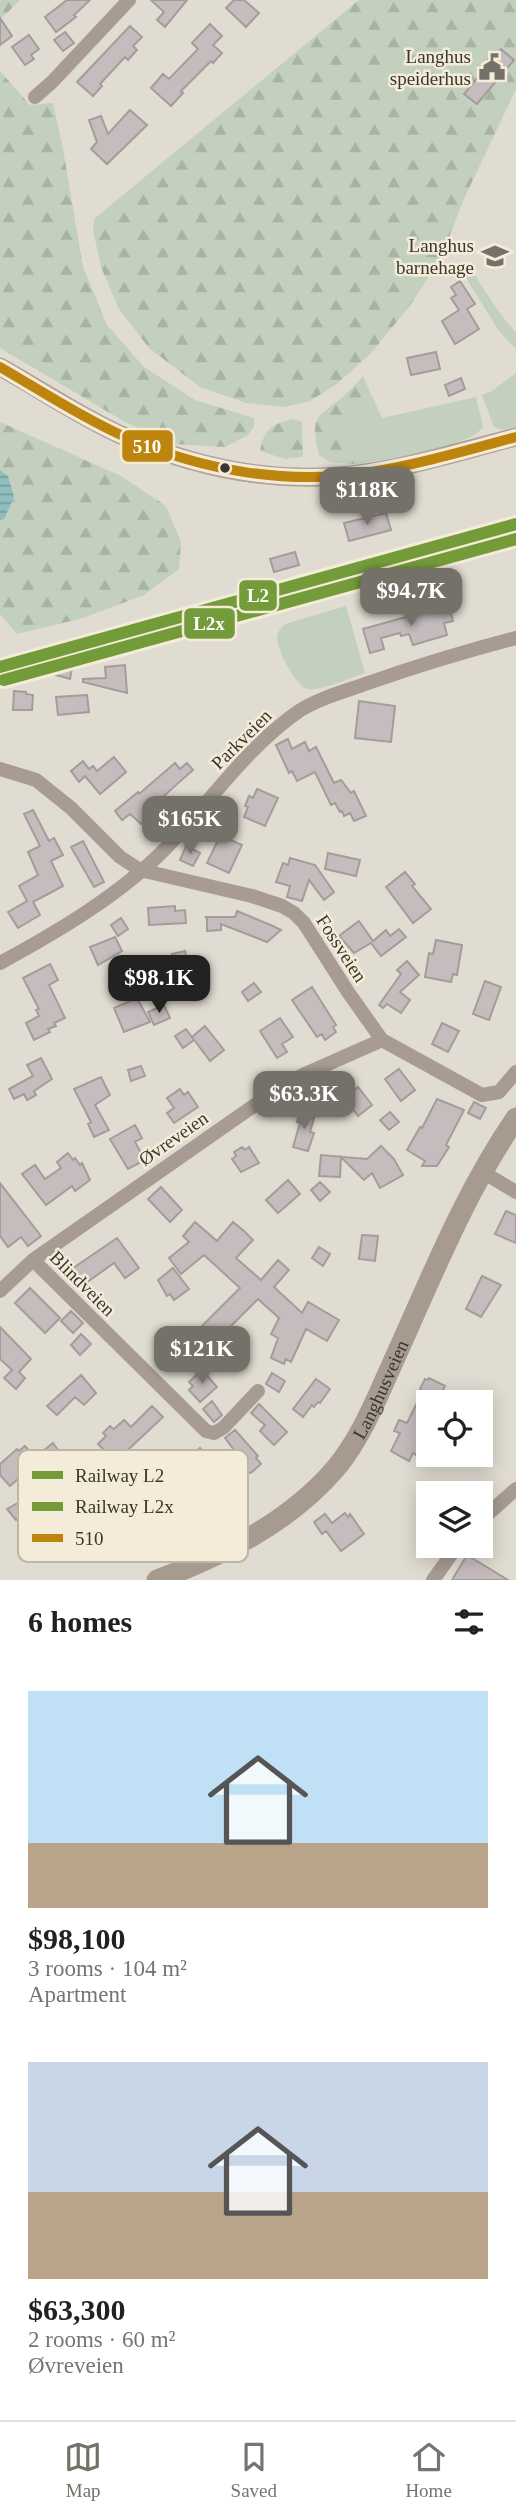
<!DOCTYPE html>
<html lang="en">
<head>
<meta charset="utf-8">
<style>
	:root { --surface:#fff; --page:#f2f2f2; --text:#202124; --muted:#757577; --line:#e0e0e0; --accent:#747168 }
	body { margin:0; font-family:"Times New Roman",serif; background:var(--page); color:var(--text); height:100vh; display:flex; flex-direction:column; font-size:26px; white-space:nowrap }
	* { box-sizing:border-box; margin:0 }
	p { font-size:23px; color:var(--muted) }
	.icon { flex:none; width:38px; height:38px; fill:none; stroke:currentColor; stroke-width:2; stroke-linecap:round; stroke-linejoin:round }
	.map { position:relative; height:1580px; overflow:hidden }
	.drawer { display:flex; flex-direction:column; background:var(--surface); flex:1 }
	.drawer>* { flex:none }
	.controls { position:absolute; left:416px; top:1390px; display:grid; gap:14px }
	.controls a { display:grid; place-items:center; width:77px; height:77px; border-radius:0px; background:var(--surface); box-shadow:0 4px 18px #0003; font-size:35px }
	.price { position:absolute; translate:-50% -60px; padding:0 16px; border-radius:14px; background:var(--accent); color:#fff; font-size:23px; line-height:46px; filter:drop-shadow(0 2px 4px #0008) }
	.price::after { content:''; position:absolute; left:50%; top:42px; width:21px; height:16px; margin-left:-10px; background:inherit; clip-path:polygon(0 0,100% 0,50% 100%) }
	.price.selected { background:#222; color:#fff }
	ul { padding:0; list-style:none }
	li { display:grid; align-content:center; gap:14px; height:371px; padding:0 28px }
	li span { display:grid; place-items:center; height:217px; border-radius:0px; color:#555 }
	li>.icon { margin-inline-start:auto }
	span .icon { width:126px; height:126px; fill:#fffc; stroke-width:1 }
	li b { font-size:30px }
	h2 { display:flex; justify-content:space-between; align-items:center; height:84px; padding:0 28px; font-size:30px }
	.tab-bar { display:flex; justify-content:space-around; align-items:center; height:98px; border-top:2px solid var(--line); background:var(--surface); font-size:19px; color:var(--muted) }
	.tab-bar a { display:grid; justify-items:center; gap:4px }
	.tab-bar .selected { color:var(--accent) }
	.map>svg:first-child { display:block }
</style>
</head>
<body>
<div class="map">
<svg width="516" height="1580" viewBox="0 0 516 1580">
	<defs>
		<pattern id="forest-firs" width="22" height="20" patternUnits="userSpaceOnUse" patternTransform="scale(1.75)"><rect width="22" height="20" fill="#c2d0bd"/><path d="M5 1l3.5 6h-7zM16 11l3.5 6h-7z" fill="#a7b3a3"/></pattern>
		<pattern id="water-rules" width="6" height="5" patternUnits="userSpaceOnUse" patternTransform="scale(1.75)"><rect width="6" height="5" fill="#90bec0"/><path d="M0 2.5h6" fill="none" stroke="#779b9c"/></pattern>
	</defs>
	<rect width="100%" height="100%" fill="#e1dcd1"/>
	<!-- green -->
	<path fill="#c2d0bd" d="M467 264 499 312 516 333V349L499 331 461 270Z
		M516 373V427L503 430 494 427 482 395 492 391Z
		M371 394 382 418 476 397 483 427C469 448 381 461 354 464 346 442 348 425 357 402Z
		M346 606 365 673C352 677 319 692 307 689 296 686 277 650 277 638 277 632 281 628 285 624Z"/>
	<!-- forest -->
	<path fill="url(#forest-firs)" d="M1 0H20L0 20V1Z
		M359 0H516V89L463 201 441 258 409 307 371 353 337 384 310 401 284 407 246 403 200 387 149 348 119 309 101 267 93 230 94 219Z
		M0 71 30 105 53 103 63 149 83 267 107 325 144 367 195 400 254 418V427L247 436 225 447 175 444 125 422 0 348Z
		M363 376 371 394 357 402C348 425 346 442 354 464L330 462 319 455C308 410 321 418 348 392 354 387 358 381 363 376Z
		M293 419 302 422 303 457 285 459 260 451C264 429 272 424 293 419Z
		M0 422 121 476 166 506 181 542 179 569 144 595 83 618 17 634 0 614V520L4 519 8 476 0 470Z"/>
	<!-- water -->
	<path fill="url(#water-rules)" d="M0 470 8 476 14 497 4 519 0 520Z"/>
	<!-- building -->
	<path fill="#c6bcbe" stroke="#a29d9b" stroke-width="2" d="M67 0H90L74 15 76 17 56 32 45 17Z
		M151 0H187L165 27 157 20 164 12Z
		M234 0H244L259 13 246 27 226 8Z
		M0 18 12 36 0 45Z
		M210 24 222 36 213 45 222 53 213 63 211 61 181 91 183 93 171 106 151 88 163 74 169 79 198 49 192 43Z
		M130 26 142 37 133 46 137 50 128 60 125 57 100 84 102 86 93 96 77 82Z
		M65 32 74 43 63 51 54 40Z
		M29 35 39 49 31 55 34 59 25 65 12 47Z
		M501 49 514 60 477 104 464 94Z
		M130 110 147 125 107 164 91 149 97 142 89 120 101 116 108 134Z
		M460 281 475 304 467 309 479 329 455 344 442 321 459 310 451 298 456 295 451 287Z
		M436 352 440 369 411 375 407 358Z
		M461 378 465 389 449 396 445 385Z
		M386 513 391 530 349 541 344 523Z
		M295 552 299 565 274 572 270 559Z
		M449 605 453 621 444 623 447 635 413 645 409 634 401 636 400 633 381 638 384 649 370 653 363 629Z
		M60 659 73 663 70 679 56 675Z
		M125 665 127 693 83 682V679L106 678 105 667Z
		M14 691 26 692V694L33 695 32 710H13Z
		M87 695 89 712 58 715 56 697Z
		M359 701 395 706 391 742 355 738Z
		M288 739 292 749 305 742 309 751 316 747 334 783 341 780 351 793 354 791 366 816 354 821 350 813 344 816 342 811 340 812 335 803 331 805 315 772 297 781 292 771 289 773 276 745Z
		M114 757 126 772 100 794 85 776 79 782 71 771 83 761 89 769 93 766 97 771Z
		M175 763 180 769 187 763 193 770 148 810 152 815 141 824 130 814 122 820 115 811 138 792 139 794Z
		M257 789 278 798 265 826 244 817 248 807 245 806 249 796 253 798Z
		M33 810 49 841 54 838 63 855 51 861 63 886 33 902 40 915 18 928 8 912 27 901 19 886 38 875 28 852 40 846 24 814Z
		M212 818 226 824 220 835 242 845 229 873 207 863 220 836 207 830Z
		M83 841 104 882 94 887 71 847Z
		M186 846 200 853 193 866 180 860Z
		M328 853 360 860 356 876 325 869Z
		M290 858 315 865 334 892 324 900 309 880 302 901 287 897 290 886 276 882 283 863 288 865Z
		M405 872 415 884 412 886 431 909 413 923 386 887Z
		M175 906V911L185 910 186 923 149 925 148 908Z
		M237 911 273 926 281 930 267 942 221 924V930L207 931V918L205 917H235Z
		M121 918 128 929 118 936 111 925Z
		M359 921 373 941 386 930 390 936 399 929 406 937 381 956 371 943 354 953 339 936Z
		M115 937 122 951 98 965 90 947Z
		M436 940 462 945 457 975 453 974 451 982 425 977 429 953 433 954Z
		M185 951 188 963 198 961 200 972 177 977 172 954Z
		M407 961 419 975 400 992 410 1000 401 1013 387 1004 383 1008 379 1005 401 974 397 970Z
		M50 964 58 980 49 985 65 1018 54 1023 56 1026 48 1029 50 1032 34 1040 26 1023 39 1016 36 1010 39 1009 23 978Z
		M485 981 501 987 489 1020 473 1014Z
		M254 983 261 992 248 1001 242 992Z
		M312 987 336 1025 333 1027 336 1032 325 1040 322 1034 317 1037 292 1000Z
		M137 998 150 1022 124 1032 114 1008Z
		M164 1005 170 1018 154 1025 148 1012Z
		M280 1018 293 1037 282 1044 287 1052 277 1058 260 1031Z
		M442 1023 459 1031 448 1052 432 1044Z
		M205 1026 224 1050 210 1061 192 1037Z
		M186 1029 194 1040 183 1048 175 1036Z
		M41 1058 52 1079 34 1091 36 1095 27 1100 24 1094 14 1099 9 1089 33 1076 27 1065Z
		M141 1066 145 1076 131 1081 128 1070Z
		M399 1069 415 1090 401 1101 385 1079Z
		M101 1077 110 1095 95 1105 109 1130 94 1137 88 1124 91 1122 74 1089Z
		M358 1087 372 1105 358 1116 352 1108 346 1112 338 1102Z
		M180 1089 184 1095 188 1092 198 1107 174 1123 167 1113 174 1108 167 1098Z
		M437 1099 464 1110 446 1145 449 1147 437 1166H422L425 1161 407 1150 420 1127 422 1128Z
		M474 1102 486 1108 480 1119 468 1113Z
		M300 1110 315 1114 310 1132 314 1133 308 1151 293 1147 300 1123 297 1122Z
		M390 1112 399 1122 389 1130 380 1120Z
		M135 1125 142 1138 135 1142 141 1153 138 1155 141 1162 128 1169 110 1139Z
		M381 1146 394 1159 403 1175 380 1188 372 1173 364 1180 341 1157 340 1177 319 1176 321 1155 367 1159Z
		M242 1147 245 1150 249 1147 259 1163 241 1172 232 1159 236 1156 234 1152Z
		M68 1153 73 1160 75 1158 80 1165 82 1163 90 1180 75 1191 72 1186 46 1205 22 1174 35 1165 45 1179 61 1168 57 1162Z
		M288 1180 300 1194 278 1213 266 1200Z
		M320 1182 330 1192 320 1201 311 1190Z
		M0 1183 41 1236 28 1246 21 1237 8 1247 0 1236Z
		M161 1187 182 1210 170 1222 148 1199Z
		M506 1211 516 1215V1243L495 1234Z
		M195 1222 217 1241 233 1222 244 1231 253 1240 236 1258 261 1280 278 1260 289 1270 274 1287 302 1313 308 1302 339 1320 327 1341 306 1329 291 1362 286 1359 284 1364 271 1358 278 1338 271 1334 279 1318 258 1299 222 1335 220 1333 212 1340 200 1328 240 1288 204 1255 181 1274 169 1258 189 1242 183 1236Z
		M362 1235 378 1236 375 1261 359 1259Z
		M117 1238 139 1268 125 1278 114 1263 79 1288 66 1273Z
		M319 1247 330 1254 323 1266 312 1258Z
		M62 1252 71 1264 60 1272 52 1260Z
		M173 1268 189 1289 174 1300 170 1294 167 1296 158 1280Z
		M482 1276 501 1285 481 1317 466 1309Z
		M30 1288 60 1318 45 1333 15 1303Z
		M71 1311 83 1323 73 1333 61 1321Z
		M0 1327 31 1359 19 1372 25 1378 16 1389 4 1378 12 1370 0 1359Z
		M81 1334 91 1344 80 1355 71 1345Z
		M174 1345 184 1354 175 1364 165 1355Z
		M202 1370 217 1387 200 1402 189 1390 193 1386 189 1382Z
		M272 1373 285 1381 279 1392 266 1384Z
		M81 1375 96 1393 84 1405 75 1397 57 1415 47 1406Z
		M429 1378 445 1386 437 1402H429V1418L417 1441 422 1444 416 1455 413 1453 409 1461 391 1451 400 1433 394 1431 399 1420 407 1423 423 1391 420 1389 425 1379 428 1380Z
		M316 1379 330 1389 320 1403 318 1402 314 1407 312 1405 303 1417 293 1409Z
		M212 1401 222 1415 214 1422 203 1409Z
		M259 1404 287 1432 274 1445 260 1431 265 1425 251 1413Z
		M152 1406 163 1417 115 1462 98 1444 106 1436 103 1433 110 1426 114 1429 124 1420 131 1427Z
		M235 1430 258 1456 256 1458 261 1464 252 1472 249 1473 241 1464 243 1462 225 1438Z
		M53 1443 63 1457 52 1465 42 1452Z
		M25 1446 38 1461 10 1486 0 1475V1464L17 1449 19 1451Z
		M200 1448 209 1458 201 1466 191 1456Z
		M25 1499 31 1508 16 1520 7 1509Z
		M345 1513 348 1517 350 1514 364 1534 341 1551 326 1531 322 1534 314 1522 325 1514 332 1523Z
		M467 1555 508 1580H452Z"/>
	<g fill="none" stroke-linecap="round" stroke-linejoin="round">
		<!-- street -->
		<path stroke="#a79b93" stroke-width="14" d="M35 97 53 81 129 0
			M0 769 36 780 71 808 120 857 140 870 252 896 282 906 294 913 304 923 348 992 382 1040 482 1095 499 1092 516 1072
			M0 963C57 932 120 895 166 848 209 803 247 747 299 711 319 698 346 691 368 683 417 666 466 651 516 638
			M481 1171 516 1192
			M33 1260 206 1431 214 1433 223 1428 258 1391
			M0 1291 33 1260 275 1091 303 1075 382 1040
			M481 1520 516 1489
			M433 1580 458 1545"/>
		<!-- secondary -->
		<path stroke="#afa29a" stroke-width="19" d="M0 367C40 389 79 416 121 435 184 463 248 479 318 477 385 476 452 453 516 437"/>
		<!-- primary -->
		<path stroke="#a79b90" stroke-width="21" id="s1" d="M157 1580C223 1555 289 1523 336 1468 364 1434 380 1390 398 1351 434 1271 466 1191 516 1118"/>
		<defs>
			<path id="bus-1" d="M0 367C40 390 79 416 121 435 199 470 286 486 371 472 420 464 468 450 516 437"/>
		</defs>
		<!-- bus-1 casing -->
		<use href="#bus-1" stroke="#f4ecd8" stroke-width="16"/>
		<!-- bus-1 -->
		<use href="#bus-1" stroke="#be850e" stroke-width="10"/>
		<defs>
			<path id="rail-1" d="M0 667 516 524"/>
			<path id="rail-2" d="M4 680 516 539"/>
		</defs>
		<!-- rail-1 casing -->
		<use href="#rail-1" stroke="#f4ecd8" stroke-width="18"/>
		<!-- rail-2 casing -->
		<use href="#rail-2" stroke="#f4ecd8" stroke-width="18"/>
		<!-- rail-1 -->
		<use href="#rail-1" stroke="#749b3a" stroke-width="12"/>
		<!-- rail-2 -->
		<use href="#rail-2" stroke="#749b3a" stroke-width="12"/>
	</g>
	<!-- icons -->
	<defs>
		<symbol id="civic-bare" viewBox="-9 -9 18 18"><path d="M-.6-6.5H3V-4.5H.6V-3L4-1V1h2V6H-6V1h2V-1L-.6-3ZM-1.2 2.5V6h2.4V2.5Z" fill="#747168" stroke="#f4ecd8" stroke-width="2.5" paint-order="stroke"/></symbol>
		<symbol id="school-bare" viewBox="-9 -9 18 18"><path d="M0-5L7-2L0 1L-7-2ZM-4 1L0 2.5L4 1V4Q0 6-4 4Z" fill="#747168" stroke="#f4ecd8" stroke-width="2.5" paint-order="stroke"/></symbol>
	</defs>
	<g fill-rule="evenodd">
		<use href="#civic-bare" x="473" y="48" width="38" height="38"/>
		<use href="#school-bare" x="476" y="237" width="38" height="38"/>
	</g>
	<!-- markers -->
	<circle fill="#3a372f" stroke="#f4ecd8" stroke-width="2.5" cx="225" cy="468" r="6"/>
	<g text-anchor="middle" stroke-width="5" stroke-linejoin="round" paint-order="stroke">
		<!-- poi labels -->
		<g font-size="19" fill="#3a372f" stroke="#f4ecd8" text-anchor="end">
			<text x="471" y="63">Langhus<tspan x="471" dy="22">speiderhus</tspan></text>
			<text x="474" y="252">Langhus<tspan x="474" dy="22">barnehage</tspan></text>
		</g>
		<!-- street labels -->
		<g font-size="19" fill="#3a372f" stroke="#f4ecd8">
			<text transform="translate(241 739) rotate(-45)" y="7">Parkveien</text>
			<text transform="translate(342 948) rotate(57)" y="7">Fossveien</text>
			<text transform="translate(173 1138) rotate(-35)" y="7">Øvreveien</text>
			<text transform="translate(83 1283) rotate(45)" y="7">Blindveien</text>
			<text dy="7" stroke="none"><textPath href="#s1" startOffset="304">Langhusveien</textPath></text>
		</g>
	</g>
	<!-- legend -->
	<rect x="18" y="1450" width="230" height="112" rx="10" fill="#f4ecd8" stroke="#bcb6a5" stroke-width="2"/>
	<rect x="32" y="1471" width="31" height="8" fill="#749b3a"/>
	<rect x="32" y="1502" width="31" height="9" fill="#749b3a"/>
	<rect x="32" y="1534" width="31" height="8" fill="#be850e"/>
	<g font-size="19" fill="#3a372f">
		<text x="75" y="1482">Railway L2</text>
		<text x="75" y="1513">Railway L2x</text>
		<text x="75" y="1545">510</text>
	</g>
	<g stroke="#f4ecd8" stroke-width="2.5">
		<rect x="121" y="429" width="53" height="34" rx="7" fill="#be850e"/>
		<rect x="238" y="579" width="40" height="33" rx="7" fill="#749b3a"/>
		<rect x="183" y="607" width="53" height="33" rx="7" fill="#749b3a"/>
	</g>
	<g font-size="19" text-anchor="middle" font-weight="bold" fill="#fff">
		<text x="147" y="453">510</text>
		<text x="258" y="602">L2</text>
		<text x="209" y="630">L2x</text>
	</g>
</svg>
<div class="controls">
<a><svg class="icon" aria-label="locate" viewBox="0 0 24 24"><circle cx="12" cy="12" r="6"/><path d="M12 2v4M12 18v4M2 12h4M18 12h4"/></svg></a>
<a><svg class="icon" aria-label="layers" viewBox="0 0 24 24"><path d="M12 4l9 5-9 5-9-5zM3 14l9 5 9-5"/></svg></a>
</div>
<b class="price" style="left:367px;top:527px">$118K</b>
<b class="price" style="left:411px;top:628px">$94.7K</b>
<b class="price" style="left:190px;top:856px">$165K</b>
<b class="price selected" style="left:159px;top:1015px">$98.1K</b>
<b class="price" style="left:304px;top:1131px">$63.3K</b>
<b class="price" style="left:202px;top:1386px">$121K</b>
</div>
<section class="drawer">
<h2>6 homes<svg class="icon" aria-label="filters" viewBox="0 0 24 24"><path d="M4 7h16M4 17h16"/><circle cx="9" cy="7" r="2"/><circle cx="15" cy="17" r="2"/></svg></h2>
<ul>
<li><span style="background:linear-gradient(#bfe0f5 70%,#b9a48a 0)"><svg class="icon" aria-label="home" viewBox="0 0 24 24"><path d="M3 11l9-7 9 7M6 9v11h12V9"/></svg></span><div><b>$98,100</b><p>3 rooms · 104 m²</p><p>Apartment</p></div></li>
<li><span style="background:linear-gradient(#c9d6e8 60%,#b9a48a 0)"><svg class="icon" aria-label="home" viewBox="0 0 24 24"><path d="M3 11l9-7 9 7M6 9v11h12V9"/></svg></span><div><b>$63,300</b><p>2 rooms · 60 m²</p><p>Øvreveien</p></div></li>
</ul>
</section>
<nav class="tab-bar">
<a class="selected"><svg class="icon" aria-label="map" viewBox="0 0 24 24"><path d="M3 6l6-2 6 2 6-2v14l-6 2-6-2-6 2zM9 4v14M15 6v14"/></svg>Map</a>
<a><svg class="icon" aria-label="saved" viewBox="0 0 24 24"><path d="M7 4h10v16l-5-4-5 4z"/></svg>Saved</a>
<a><svg class="icon" aria-label="home" viewBox="0 0 24 24"><path d="M3 11l9-7 9 7M6 9v11h12V9"/></svg>Home</a>
</nav>
</body>
</html>
